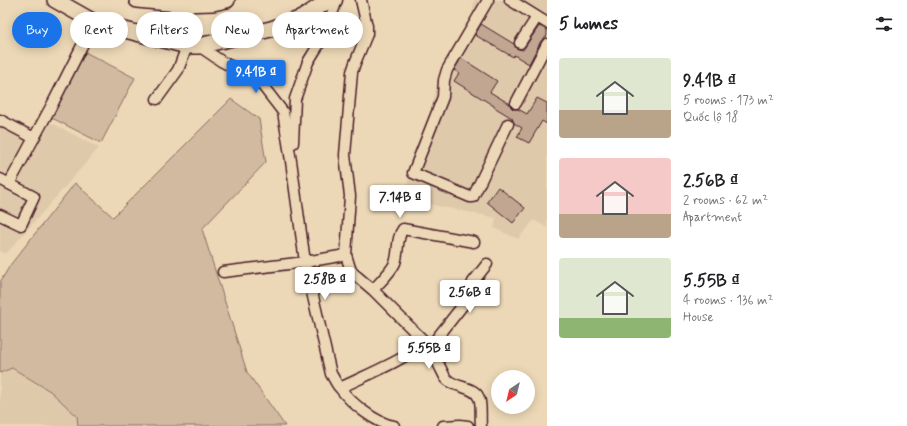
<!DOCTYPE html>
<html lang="en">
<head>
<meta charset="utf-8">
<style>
	:root { --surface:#fff; --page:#f6f6f6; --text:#202124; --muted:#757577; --accent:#1a73e8 }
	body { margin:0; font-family:Mynerve,sans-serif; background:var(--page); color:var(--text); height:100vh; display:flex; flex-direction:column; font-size:15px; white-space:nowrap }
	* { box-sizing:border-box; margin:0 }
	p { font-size:13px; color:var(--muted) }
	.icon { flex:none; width:22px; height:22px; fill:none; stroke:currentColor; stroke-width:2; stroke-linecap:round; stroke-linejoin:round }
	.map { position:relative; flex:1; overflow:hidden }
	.sheet { display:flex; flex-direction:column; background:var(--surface); width:360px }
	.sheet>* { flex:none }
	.top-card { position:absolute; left:12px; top:12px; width:380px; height:36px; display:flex; gap:8px }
	.needle { width:26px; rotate:215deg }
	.buttons { position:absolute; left:491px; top:370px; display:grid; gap:8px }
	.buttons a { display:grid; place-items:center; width:44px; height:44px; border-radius:50%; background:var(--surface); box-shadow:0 2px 10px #0003; font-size:20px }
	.price { position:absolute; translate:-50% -34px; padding:0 9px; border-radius:4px; background:#fff; color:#222; font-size:13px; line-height:26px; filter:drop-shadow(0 1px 2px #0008) }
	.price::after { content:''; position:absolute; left:50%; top:24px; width:12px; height:9px; margin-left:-6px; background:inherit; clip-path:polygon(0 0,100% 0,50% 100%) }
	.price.selected { background:var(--accent); color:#fff }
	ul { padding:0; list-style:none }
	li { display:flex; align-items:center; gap:12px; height:100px; padding:0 12px }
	li span { display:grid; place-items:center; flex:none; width:112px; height:80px; border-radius:4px; color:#555 }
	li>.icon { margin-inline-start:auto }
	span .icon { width:48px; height:48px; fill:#fffc; stroke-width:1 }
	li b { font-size:17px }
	h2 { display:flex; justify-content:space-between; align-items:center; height:48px; padding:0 12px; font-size:17px }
	.chip { padding:0 14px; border-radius:18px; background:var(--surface); box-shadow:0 2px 10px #0003; font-size:14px; line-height:36px }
	.chip.selected { background:var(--accent); color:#fff }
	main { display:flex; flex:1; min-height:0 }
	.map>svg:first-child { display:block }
</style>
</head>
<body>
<main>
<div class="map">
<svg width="547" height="426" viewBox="0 0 547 426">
	<rect width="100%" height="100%" fill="#ecd8b6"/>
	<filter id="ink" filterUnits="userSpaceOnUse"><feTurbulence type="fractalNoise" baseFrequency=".025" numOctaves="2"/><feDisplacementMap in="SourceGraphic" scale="8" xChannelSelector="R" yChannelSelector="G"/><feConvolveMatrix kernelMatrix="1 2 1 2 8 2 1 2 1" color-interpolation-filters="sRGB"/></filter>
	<g filter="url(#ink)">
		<!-- built -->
		<path fill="#dfc9ab" d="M474 0H547V228L534 220 518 239 494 228 496 218 405 199 413 152 429 119 439 76 471 24Z
			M0 113 32 130 39 116 99 148 6 254 0 251Z
			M11 368 50 391 77 416 78 426H0V373Z"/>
		<!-- green -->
		<path fill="#d1baa0" stroke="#8e6c66" d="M83 51 135 78 101 143 50 117Z
			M231 99 259 119 266 162 202 229 247 372 285 426H78L77 416 50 391 12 368 0 373V282L11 264 75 183 113 217Z"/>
		<!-- building -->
		<path fill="#c1a791" stroke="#4a1f2b" d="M481 24 514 44 516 48 519 49 523 50 539 26 547 29V36L541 41 529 64 514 55 513 57 475 35Z
			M461 58 497 81 490 92 510 104 511 107 513 109H518L527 114 537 98 547 103V124L542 121 529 143 517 137 522 128 514 123 512 118 494 107V106L454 81 459 73 454 70Z
			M498 187 525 208 513 223 487 202Z"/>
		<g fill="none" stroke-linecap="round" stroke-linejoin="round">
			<defs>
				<path id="minor" d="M361 0 367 26V34L355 63 352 72 345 155 350 196 346 255 350 268 353 273 373 290 430 347 445 377C453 389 474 385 479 398 482 404 480 418 481 426
					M488 0 447 70 444 80 443 97 413 173 470 197H473L508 124
					M510 0 547 23
					M520 43 537 17
					M199 46 221 61 259 81 283 112 291 161 305 262 331 374C334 378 336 384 340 388 351 403 375 423 394 426
					M157 99 178 70 187 46
					M516 103 547 44
					M0 120 34 138
					M293 143 295 99 308 62 324 36 337 0
					M0 179 34 197 21 225 0 215
					M9 184 53 103 94 22
					M223 272 305 262 346 255
					M373 290C379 283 391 272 395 263 399 253 396 238 403 229L474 242
					M430 347 463 305 466 301 473 282 487 264
					M340 388C369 374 399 362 426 343
					M443 426 460 425 468 426"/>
				<path id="highway" d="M55 0 94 22 187 46H199L271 29 302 18 329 0
					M137 0 179 4 213 3 227 0"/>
			</defs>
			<!-- minor casing -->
			<use href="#minor" stroke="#4a1f2b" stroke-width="13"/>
			<!-- highway casing -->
			<use href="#highway" stroke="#4a1f2b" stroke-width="18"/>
			<!-- minor -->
			<use href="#minor" stroke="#ecd8b6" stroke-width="10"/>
			<!-- highway -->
			<use href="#highway" stroke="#ecd8b6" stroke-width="15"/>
		</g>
	</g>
</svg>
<div class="buttons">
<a><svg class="needle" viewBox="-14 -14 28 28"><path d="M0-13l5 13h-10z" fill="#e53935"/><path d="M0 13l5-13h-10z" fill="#757577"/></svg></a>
</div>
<b class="price selected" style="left:256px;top:94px">9.41B ₫</b>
<b class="price" style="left:400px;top:219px">7.14B ₫</b>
<b class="price" style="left:325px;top:301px">2.58B ₫</b>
<b class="price" style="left:470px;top:314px">2.56B ₫</b>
<b class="price" style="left:429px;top:370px">5.55B ₫</b>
<div class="top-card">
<a class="chip selected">Buy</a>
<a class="chip">Rent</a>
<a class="chip">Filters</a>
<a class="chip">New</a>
<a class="chip">Apartment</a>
</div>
</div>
<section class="sheet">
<h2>5 homes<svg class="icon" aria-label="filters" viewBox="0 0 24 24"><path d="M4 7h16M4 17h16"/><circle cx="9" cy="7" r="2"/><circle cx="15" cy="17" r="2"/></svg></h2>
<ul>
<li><span style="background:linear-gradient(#dfe7d0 65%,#b9a48a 0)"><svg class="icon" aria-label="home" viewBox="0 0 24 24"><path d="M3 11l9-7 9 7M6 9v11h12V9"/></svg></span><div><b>9.41B ₫</b><p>5 rooms · 173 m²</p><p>Quốc lộ 18</p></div></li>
<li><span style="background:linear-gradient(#f6c9c9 70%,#b9a48a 0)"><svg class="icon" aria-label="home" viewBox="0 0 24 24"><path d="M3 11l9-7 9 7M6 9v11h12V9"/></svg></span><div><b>2.56B ₫</b><p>2 rooms · 62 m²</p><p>Apartment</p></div></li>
<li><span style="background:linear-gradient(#dfe7d0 75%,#8fb573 0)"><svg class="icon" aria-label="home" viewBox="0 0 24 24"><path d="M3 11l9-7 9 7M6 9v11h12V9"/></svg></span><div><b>5.55B ₫</b><p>4 rooms · 136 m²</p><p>House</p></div></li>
</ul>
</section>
</main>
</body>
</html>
